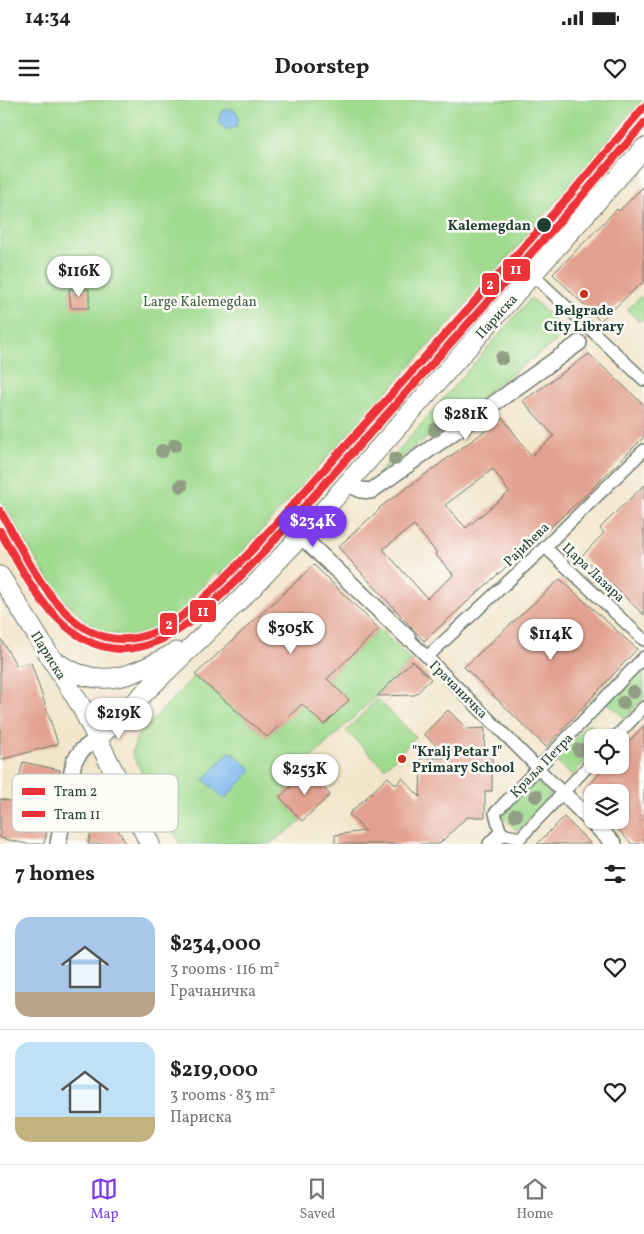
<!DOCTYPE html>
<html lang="en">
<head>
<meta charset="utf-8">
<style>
	:root { --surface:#fff; --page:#f2f2f2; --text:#222; --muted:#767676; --line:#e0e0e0; --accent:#7c3aed }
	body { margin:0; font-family:Vollkorn,serif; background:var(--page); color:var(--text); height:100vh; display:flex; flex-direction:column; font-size:19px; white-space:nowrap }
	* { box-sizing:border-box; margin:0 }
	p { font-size:16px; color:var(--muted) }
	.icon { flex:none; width:28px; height:28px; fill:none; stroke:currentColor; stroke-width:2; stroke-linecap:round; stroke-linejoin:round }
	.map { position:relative; height:744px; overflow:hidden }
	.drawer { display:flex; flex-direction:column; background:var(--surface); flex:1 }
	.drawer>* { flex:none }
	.controls { position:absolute; left:584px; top:629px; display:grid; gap:10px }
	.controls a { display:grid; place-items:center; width:45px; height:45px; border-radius:10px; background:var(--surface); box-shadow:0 1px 4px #0004; font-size:25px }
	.price { position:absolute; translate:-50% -42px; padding:0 11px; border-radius:18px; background:#fff; color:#222; font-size:16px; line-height:32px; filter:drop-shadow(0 1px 2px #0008) }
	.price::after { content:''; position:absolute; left:50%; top:30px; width:15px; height:11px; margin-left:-8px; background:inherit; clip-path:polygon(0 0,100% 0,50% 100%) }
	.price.on { background:var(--accent); color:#fff }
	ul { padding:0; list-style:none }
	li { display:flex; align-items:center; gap:15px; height:125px; padding:0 15px }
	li+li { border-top:1px solid var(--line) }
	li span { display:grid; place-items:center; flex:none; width:140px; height:100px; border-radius:15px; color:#555 }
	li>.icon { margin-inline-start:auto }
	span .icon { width:60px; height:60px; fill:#fffc; stroke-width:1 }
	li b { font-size:21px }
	h2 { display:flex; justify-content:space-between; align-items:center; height:60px; padding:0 15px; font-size:21px }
	.status { display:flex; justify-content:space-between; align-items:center; height:35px; padding:0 25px; background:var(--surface); direction:ltr }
	.status svg { height:14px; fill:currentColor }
	header { display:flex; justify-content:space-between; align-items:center; height:65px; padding:0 15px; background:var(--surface); font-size:22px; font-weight:700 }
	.tabs { display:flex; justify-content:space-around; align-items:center; height:70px; border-top:1px solid var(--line); background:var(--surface); font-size:14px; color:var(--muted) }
	.tabs a { display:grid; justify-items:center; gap:2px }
	.tabs .on { color:var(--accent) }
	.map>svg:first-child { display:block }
</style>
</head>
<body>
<div class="status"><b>14:34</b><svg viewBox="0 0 49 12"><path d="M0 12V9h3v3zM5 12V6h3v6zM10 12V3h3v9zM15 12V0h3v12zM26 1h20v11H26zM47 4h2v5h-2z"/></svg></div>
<header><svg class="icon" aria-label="menu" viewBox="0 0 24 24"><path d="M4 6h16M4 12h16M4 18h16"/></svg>Doorstep<svg class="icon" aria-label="heart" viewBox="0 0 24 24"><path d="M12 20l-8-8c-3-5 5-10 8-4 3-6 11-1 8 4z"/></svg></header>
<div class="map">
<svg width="644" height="744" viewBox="0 0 644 744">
	<rect width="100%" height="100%" fill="#fdfcf7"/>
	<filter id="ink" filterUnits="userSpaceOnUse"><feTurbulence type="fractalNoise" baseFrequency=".02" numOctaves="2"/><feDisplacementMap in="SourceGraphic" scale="10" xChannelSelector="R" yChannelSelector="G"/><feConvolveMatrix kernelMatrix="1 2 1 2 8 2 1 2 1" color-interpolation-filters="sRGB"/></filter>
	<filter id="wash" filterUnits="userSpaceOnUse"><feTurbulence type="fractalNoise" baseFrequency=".0096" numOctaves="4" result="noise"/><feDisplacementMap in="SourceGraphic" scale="20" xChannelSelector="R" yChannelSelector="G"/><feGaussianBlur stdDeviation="1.12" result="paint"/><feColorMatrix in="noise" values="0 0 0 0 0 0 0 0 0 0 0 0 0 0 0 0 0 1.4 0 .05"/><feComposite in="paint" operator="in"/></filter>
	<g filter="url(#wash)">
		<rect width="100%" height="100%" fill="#f2e5cb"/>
		<!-- green -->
		<path fill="#9fda8e" stroke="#5f8c61" d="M0 0H642L502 165 220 476 216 472 192 497 194 501 165 527 131 537 104 532 82 519 77 511 60 498 0 400Z
			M641 196 644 199V218L640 222 627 210Z
			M531 198 568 232 376 376Z
			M379 529 412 561 304 665 309 670 280 697 302 721 269 744H180L132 654 137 637 195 575 267 637Z
			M642 566 644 568V598L625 618 608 603Z
			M377 599 416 637 385 668 346 631Z
			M589 623 604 637 592 638V653L572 676 555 660Z
			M536 680 552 696 517 731 501 715Z"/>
		<!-- water -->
		<path fill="#7db8ee" stroke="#4e7a91" d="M219 19a10 10 0 1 1 20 0a10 10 0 1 1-20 0Z
			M230 651 252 670 225 699 204 680Z"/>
		<g id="blocks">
			<!-- building -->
			<path fill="#e2a190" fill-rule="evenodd" d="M644 86V181L600 221 553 174 617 109 619 111Z
				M69 189H89V208H71Z
				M589 254 644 305V337L587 394 424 541 338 447 380 409 379 408 503 318 531 356 554 336 523 301ZM493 369 509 392 466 428 445 405ZM414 425 437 453 435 454 454 475 427 498 383 449Z
				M644 385V515L582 456 604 433 600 428Z
				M314 465 379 529 327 579 349 600 324 625 302 604 267 637 195 575Z
				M560 479 637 549 546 647 464 567Z
				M0 538 17 566 31 562 58 644 0 660Z
				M412 561 431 579 415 595 377 596Z
				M448 610 467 629 485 628 484 652H492V691H485V717H467L439 744H335V735L365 731 349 714 388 677 396 685 402 678 420 697 421 658H449L424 634Z
				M644 625V744H632L609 720H620V692H592V702L583 692 607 665H620V651Z
				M23 662 60 670 44 744H27L0 738V699L14 702Z
				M309 670 330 695 302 721 280 697Z
				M564 717 591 744H537Z
				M116 726 126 744H88L92 727Z"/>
		</g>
	</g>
	<g filter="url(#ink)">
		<use href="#blocks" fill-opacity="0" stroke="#697869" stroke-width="1"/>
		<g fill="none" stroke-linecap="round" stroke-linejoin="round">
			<defs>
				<path id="pedestrian" d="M533 175 644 280
					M545 447 644 540
					M408 538 568 698
					M427 557 545 447 644 350
					M615 638 644 607
					M592 662 520 738 501 734 495 713 644 557"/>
				<path id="minor" d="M347 383 361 390 371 391 579 243
					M301 436 408 538
					M568 698 614 744
					M58 744 74 661 82 650 98 638
					M491 744 501 734"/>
				<path id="tertiary" d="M0 476 81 606 150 744
					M56 562C100 592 133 576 176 552
					M98 638 251 489 301 436 644 48"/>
			</defs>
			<!-- pedestrian casing -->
			<use href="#pedestrian" stroke="#697869" stroke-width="14"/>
			<!-- minor casing -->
			<use href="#minor" stroke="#697869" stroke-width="18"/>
			<!-- tertiary casing -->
			<use href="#tertiary" stroke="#697869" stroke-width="21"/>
			<!-- pedestrian -->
			<use href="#pedestrian" stroke="#fff" stroke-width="11"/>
			<!-- minor -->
			<use href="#minor" stroke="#fff" stroke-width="15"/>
			<!-- tertiary -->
			<use href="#tertiary" stroke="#fff" stroke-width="19"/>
			<defs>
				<path id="tram-1" d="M0 411C18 441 33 475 56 502 128 588 198 506 253 449L570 95 644 7"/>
				<path id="tram-2" d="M0 431C15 457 29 486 48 508 126 600 200 518 260 456L577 102 644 23"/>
			</defs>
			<!-- tram-1 casing -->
			<use href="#tram-1" stroke="#fdfcf7" stroke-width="11"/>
			<!-- tram-2 casing -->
			<use href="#tram-2" stroke="#fdfcf7" stroke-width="11"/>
			<!-- tram-1 -->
			<use href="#tram-1" stroke="#ed3237" stroke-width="8"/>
			<!-- tram-2 -->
			<use href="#tram-2" stroke="#ed3237" stroke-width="8"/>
		</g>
		<!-- trees -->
		<g fill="#909e84">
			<circle cx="502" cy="258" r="7"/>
			<circle cx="450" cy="315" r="7"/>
			<circle cx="435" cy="330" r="7"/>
			<circle cx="175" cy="345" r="7"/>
			<circle cx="162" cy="351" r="7"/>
			<circle cx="395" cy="359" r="7"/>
			<circle cx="181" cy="386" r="7"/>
			<circle cx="633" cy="592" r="7"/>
			<circle cx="623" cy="603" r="7"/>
			<circle cx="579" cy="650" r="7"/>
			<circle cx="536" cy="696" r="7"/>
			<circle cx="516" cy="715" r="7"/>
		</g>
	</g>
	<!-- markers -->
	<circle fill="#1f3d34" stroke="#fdfcf7" stroke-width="2" cx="544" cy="125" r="8"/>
	<g fill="#c8321e" stroke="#fdfcf7" stroke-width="2">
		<circle cx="584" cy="194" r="5"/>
		<circle cx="402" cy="659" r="5"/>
	</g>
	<g text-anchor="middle" stroke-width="5" stroke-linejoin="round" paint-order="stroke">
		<!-- stop labels -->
		<g font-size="14" font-weight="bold" fill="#1f3d34" stroke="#fdfcf7" text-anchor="end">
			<text x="531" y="130">Kalemegdan</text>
		</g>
		<!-- park labels -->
		<g font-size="14" fill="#3f644a" stroke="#fdfcf7">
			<text x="200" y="206">Large Kalemegdan</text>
		</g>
		<!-- poi labels -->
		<g font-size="14" font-weight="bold" fill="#1f3d34" stroke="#fdfcf7">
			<text x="584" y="215">Belgrade<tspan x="584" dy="16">City Library</tspan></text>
			<text x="412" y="656" text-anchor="start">"Kralj Petar I"<tspan x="412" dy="16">Primary School</tspan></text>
		</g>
		<!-- street labels -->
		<g font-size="14" fill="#1f3d34" stroke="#fdfcf7">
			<text transform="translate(496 216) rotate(-48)" y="5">Париска</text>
			<text transform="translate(526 444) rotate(-44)" y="5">Рајићева</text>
			<text transform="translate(594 472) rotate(43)" y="5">Цара Лазара</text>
			<text transform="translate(49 555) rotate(58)" y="5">Париска</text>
			<text transform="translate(459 589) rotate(45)" y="5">Грачаничка</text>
			<text transform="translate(541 665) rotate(-46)" y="5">Краља Петра</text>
		</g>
	</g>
	<!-- legend -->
	<rect x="12" y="674" width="166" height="58" rx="8" fill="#fdfcf7" stroke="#bac3bc" stroke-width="1"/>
	<rect x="22" y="688" width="23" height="7" fill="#ed3237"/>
	<rect x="22" y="711" width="23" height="6" fill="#ed3237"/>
	<g font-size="14" fill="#1f3d34">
		<text x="54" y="696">Tram 2</text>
		<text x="54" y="719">Tram 11</text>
	</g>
	<g stroke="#fdfcf7" stroke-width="2">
		<rect x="502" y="158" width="29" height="24" rx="5" fill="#ed3237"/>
		<rect x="481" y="172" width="19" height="24" rx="5" fill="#ed3237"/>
		<rect x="189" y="499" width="28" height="24" rx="5" fill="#ed3237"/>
		<rect x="159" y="512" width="19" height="24" rx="5" fill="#ed3237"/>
	</g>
	<g font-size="14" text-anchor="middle" font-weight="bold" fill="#fff">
		<text x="516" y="174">11</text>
		<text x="490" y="189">2</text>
		<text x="203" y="516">11</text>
		<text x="169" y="529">2</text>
	</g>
</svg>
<div class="controls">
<a><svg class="icon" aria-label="locate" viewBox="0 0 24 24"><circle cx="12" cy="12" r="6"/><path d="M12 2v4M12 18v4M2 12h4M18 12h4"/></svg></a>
<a><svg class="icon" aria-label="layers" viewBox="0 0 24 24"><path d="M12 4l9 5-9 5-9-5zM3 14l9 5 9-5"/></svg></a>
</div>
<b class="price" style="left:79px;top:198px">$116K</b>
<b class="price" style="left:466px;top:341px">$281K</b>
<b class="price on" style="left:313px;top:448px">$234K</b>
<b class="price" style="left:291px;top:555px">$305K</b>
<b class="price" style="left:551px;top:561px">$114K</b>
<b class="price" style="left:119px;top:640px">$219K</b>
<b class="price" style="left:305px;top:696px">$253K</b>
</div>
<section class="drawer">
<h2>7 homes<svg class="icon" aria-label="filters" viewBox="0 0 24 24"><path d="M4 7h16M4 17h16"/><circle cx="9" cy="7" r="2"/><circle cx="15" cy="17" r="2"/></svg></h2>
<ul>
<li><span style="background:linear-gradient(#a9c7e8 75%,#b9a48a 0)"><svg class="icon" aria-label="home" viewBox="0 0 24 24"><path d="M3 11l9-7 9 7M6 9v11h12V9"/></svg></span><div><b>$234,000</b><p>3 rooms · 116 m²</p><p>Грачаничка</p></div><svg class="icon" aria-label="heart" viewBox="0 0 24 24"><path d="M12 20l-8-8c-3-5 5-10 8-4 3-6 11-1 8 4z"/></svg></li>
<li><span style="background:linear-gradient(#bfe0f5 75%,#c2b280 0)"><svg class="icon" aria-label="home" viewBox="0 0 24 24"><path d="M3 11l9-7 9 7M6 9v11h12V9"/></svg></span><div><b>$219,000</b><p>3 rooms · 83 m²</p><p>Париска</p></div><svg class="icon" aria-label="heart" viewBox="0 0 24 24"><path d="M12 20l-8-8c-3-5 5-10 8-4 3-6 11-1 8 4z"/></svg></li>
</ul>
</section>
<nav class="tabs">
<a class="on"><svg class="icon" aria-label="map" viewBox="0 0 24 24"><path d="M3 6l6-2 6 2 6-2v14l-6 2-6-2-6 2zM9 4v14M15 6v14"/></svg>Map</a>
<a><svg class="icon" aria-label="saved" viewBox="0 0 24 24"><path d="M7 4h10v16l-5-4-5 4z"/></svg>Saved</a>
<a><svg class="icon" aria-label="home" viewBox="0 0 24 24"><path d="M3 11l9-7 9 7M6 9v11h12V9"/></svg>Home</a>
</nav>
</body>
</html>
